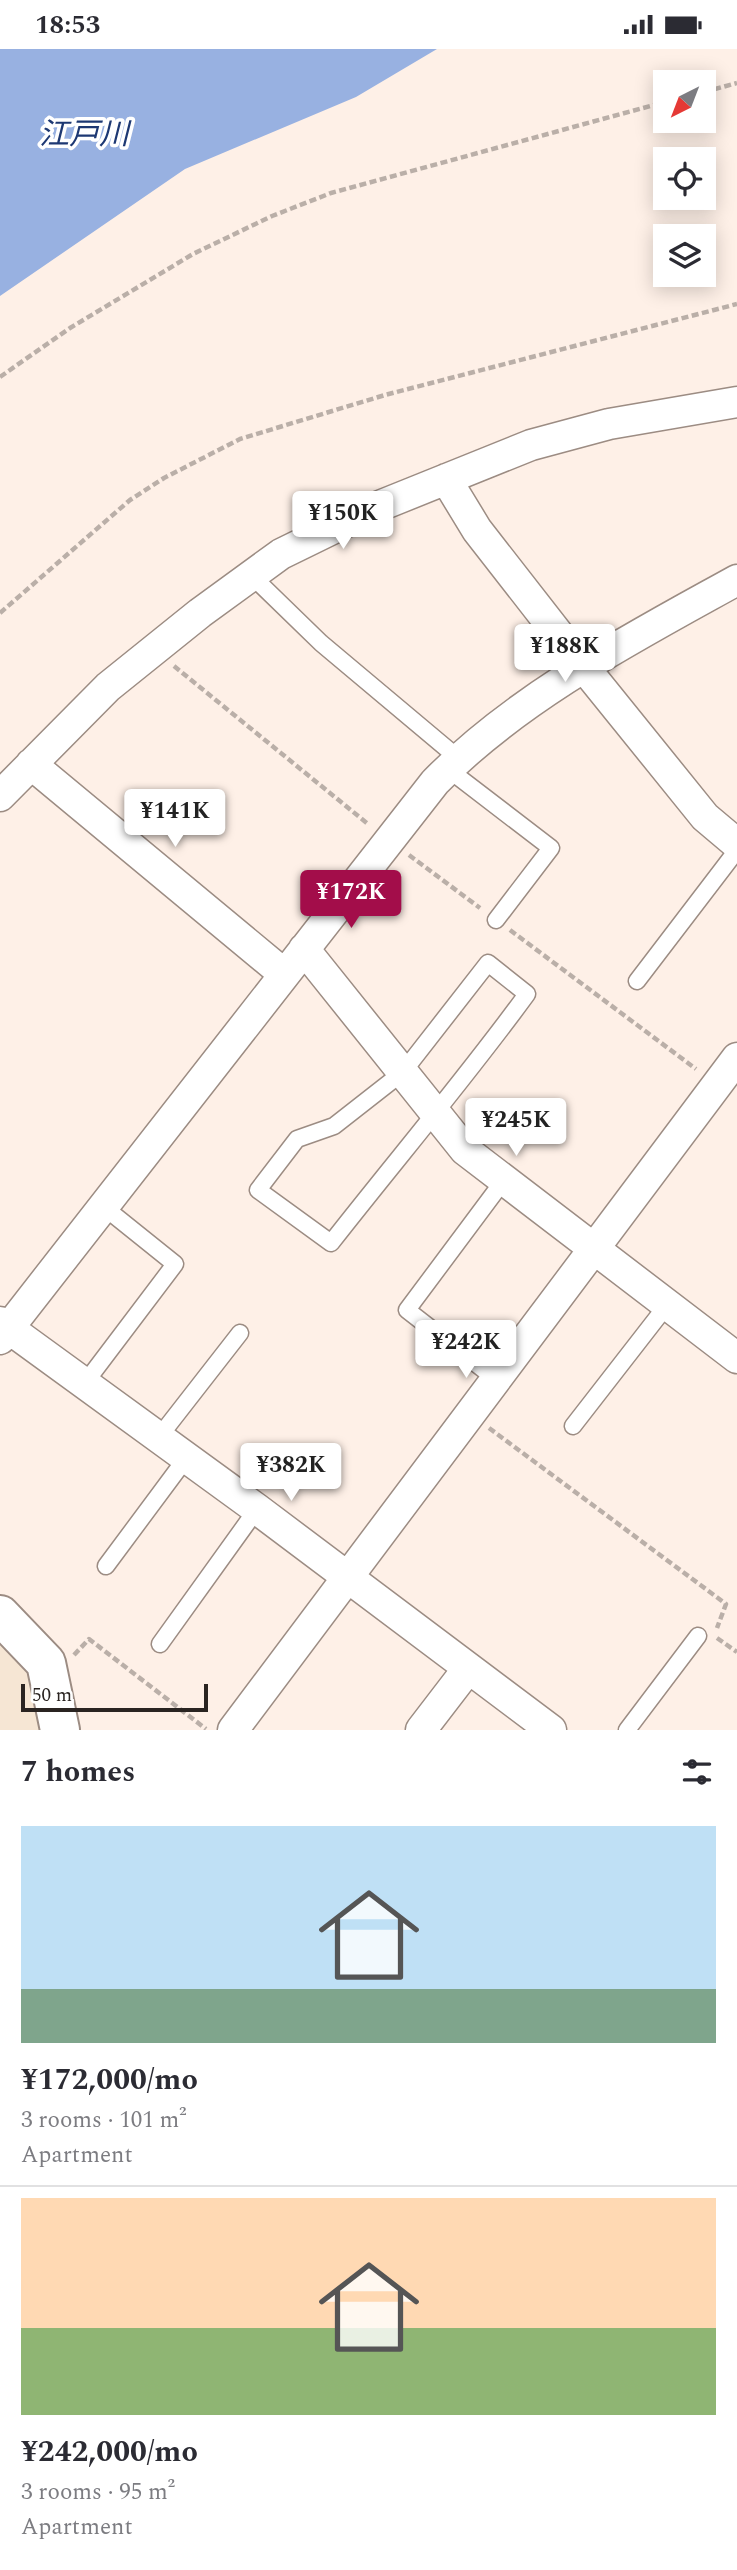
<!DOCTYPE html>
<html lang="en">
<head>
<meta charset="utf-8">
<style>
	:root { --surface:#fff; --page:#f7f7f7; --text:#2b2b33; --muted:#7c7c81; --line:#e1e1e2; --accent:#a30d4a }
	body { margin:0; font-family:Spectral,"Noto Sans JP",serif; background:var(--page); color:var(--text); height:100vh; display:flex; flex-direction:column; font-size:26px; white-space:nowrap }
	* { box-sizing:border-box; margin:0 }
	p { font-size:23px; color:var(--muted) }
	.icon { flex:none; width:38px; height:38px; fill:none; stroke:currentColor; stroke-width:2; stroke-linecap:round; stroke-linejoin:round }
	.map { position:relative; height:1681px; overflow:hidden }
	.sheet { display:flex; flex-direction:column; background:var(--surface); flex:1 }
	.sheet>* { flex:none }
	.needle { width:46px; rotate:222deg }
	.tools { position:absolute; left:653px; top:21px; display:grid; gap:14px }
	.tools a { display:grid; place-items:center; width:63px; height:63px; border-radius:0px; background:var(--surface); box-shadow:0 4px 18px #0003; font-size:35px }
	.scale { position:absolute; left:21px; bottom:18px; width:187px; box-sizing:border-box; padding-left:7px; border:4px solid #2a2421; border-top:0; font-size:19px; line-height:24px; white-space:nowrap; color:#2a2421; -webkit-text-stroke:5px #fff; paint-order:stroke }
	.price { position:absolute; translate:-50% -60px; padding:0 16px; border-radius:7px; background:#fff; color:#222; font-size:23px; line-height:46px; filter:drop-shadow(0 2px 4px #0008) }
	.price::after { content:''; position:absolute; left:50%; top:42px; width:21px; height:16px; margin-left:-10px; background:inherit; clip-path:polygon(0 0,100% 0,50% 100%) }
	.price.current { background:var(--accent); color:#fff }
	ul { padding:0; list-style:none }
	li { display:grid; align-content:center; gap:14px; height:371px; padding:0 21px }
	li+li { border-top:2px solid var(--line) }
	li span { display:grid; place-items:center; height:217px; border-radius:0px; color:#555 }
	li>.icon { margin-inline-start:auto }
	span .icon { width:126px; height:126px; fill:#fffc; stroke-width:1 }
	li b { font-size:30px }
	h2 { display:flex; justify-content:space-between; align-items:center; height:84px; padding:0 21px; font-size:30px }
	.status { display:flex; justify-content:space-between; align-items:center; height:49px; padding:0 35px; background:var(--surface); direction:ltr }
	.status svg { height:19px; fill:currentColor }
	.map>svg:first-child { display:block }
</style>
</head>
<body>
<div class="status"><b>18:53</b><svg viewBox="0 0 49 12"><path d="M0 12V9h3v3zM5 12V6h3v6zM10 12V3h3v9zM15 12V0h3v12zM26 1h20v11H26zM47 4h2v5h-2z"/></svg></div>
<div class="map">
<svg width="737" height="1681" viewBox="0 0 737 1681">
	<rect width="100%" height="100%" fill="#fef0e7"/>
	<!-- education -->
	<path fill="#f6e6d4" d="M0 1588 26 1615 41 1681H0Z"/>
	<!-- water -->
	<path fill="#98b1e1" d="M0 0H437L356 48 185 120 0 247Z"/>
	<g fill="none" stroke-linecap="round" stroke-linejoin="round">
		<defs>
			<path id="lane" d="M251 526 321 594 458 709
				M448 720 551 799 496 871
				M488 914 527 945C465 1030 396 1111 331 1194L258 1141 297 1090 334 1077 403 1023Z
				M637 932 737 801
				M497 1331 407 1261 504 1131
				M85 1334 175 1215 104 1158
				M573 1377 667 1256
				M159 1388 240 1284
				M106 1517 187 1408
				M160 1595 257 1460
				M627 1681 698 1587"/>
			<path id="street" d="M446 430 477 481 583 617 705 768 737 795
				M31 715 284 925
				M0 747 108 638 200 564 281 505 377 458 531 396 609 375 737 353
				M304 900 465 1101 737 1309
				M0 1273 257 1460 551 1681
				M0 1290 435 733C518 648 634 588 737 531
				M233 1681 737 1009
				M421 1681 467 1621"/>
			<path id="secondary" d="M0 1566 46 1614 60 1681"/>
		</defs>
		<!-- lane casing -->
		<use href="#lane" stroke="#9c8c83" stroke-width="19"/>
		<!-- street casing -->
		<use href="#street" stroke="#9c8c83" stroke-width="33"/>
		<!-- secondary casing -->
		<use href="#secondary" stroke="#9c8c83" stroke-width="42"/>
		<!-- path -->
		<path stroke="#baafa8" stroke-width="4.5" stroke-dasharray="7 3.5" stroke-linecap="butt" d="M704 43 737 34
			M0 328 70 279 193 205 272 167 331 144 665 53
			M0 564 130 451 164 429 240 390 385 346 737 255
			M174 617 368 775
			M409 806 480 859
			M510 881 696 1020
			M489 1379 726 1555 717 1579
			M717 1589 737 1603
			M74 1606 89 1590 206 1680"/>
		<!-- lane -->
		<use href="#lane" stroke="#fff" stroke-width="16"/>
		<!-- street -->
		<use href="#street" stroke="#fff" stroke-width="30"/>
		<!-- secondary -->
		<use href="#secondary" stroke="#fff" stroke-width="38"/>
	</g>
	<g text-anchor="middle" stroke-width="7" stroke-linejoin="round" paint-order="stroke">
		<!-- water labels -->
		<g font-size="30" font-style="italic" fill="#1d3873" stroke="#fff">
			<text x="84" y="95">江戸川</text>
		</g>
	</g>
</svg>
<div class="tools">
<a><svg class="needle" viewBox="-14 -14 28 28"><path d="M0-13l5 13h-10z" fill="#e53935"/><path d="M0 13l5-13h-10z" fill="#7c7c81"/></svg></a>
<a><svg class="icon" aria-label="locate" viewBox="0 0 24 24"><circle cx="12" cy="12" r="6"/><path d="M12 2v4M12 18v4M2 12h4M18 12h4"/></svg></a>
<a><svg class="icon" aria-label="layers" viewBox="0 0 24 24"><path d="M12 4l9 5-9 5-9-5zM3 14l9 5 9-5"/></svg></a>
</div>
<div class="scale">50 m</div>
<b class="price" style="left:343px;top:502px">¥150K</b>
<b class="price" style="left:565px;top:635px">¥188K</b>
<b class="price" style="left:175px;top:800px">¥141K</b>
<b class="price current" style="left:351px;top:881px">¥172K</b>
<b class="price" style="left:516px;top:1109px">¥245K</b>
<b class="price" style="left:466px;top:1331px">¥242K</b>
<b class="price" style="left:291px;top:1454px">¥382K</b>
</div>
<section class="sheet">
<h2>7 homes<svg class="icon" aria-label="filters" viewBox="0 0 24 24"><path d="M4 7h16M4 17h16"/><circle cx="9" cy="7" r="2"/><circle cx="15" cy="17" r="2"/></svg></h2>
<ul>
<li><span style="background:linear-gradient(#bfe0f5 75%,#7fa58c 0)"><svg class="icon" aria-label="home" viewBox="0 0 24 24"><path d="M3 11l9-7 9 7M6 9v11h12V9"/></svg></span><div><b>¥172,000/mo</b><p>3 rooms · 101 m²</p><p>Apartment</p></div></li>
<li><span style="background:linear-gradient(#ffd9b3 60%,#8fb573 0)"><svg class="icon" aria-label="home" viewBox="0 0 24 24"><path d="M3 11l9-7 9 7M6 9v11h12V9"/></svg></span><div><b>¥242,000/mo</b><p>3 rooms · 95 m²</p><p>Apartment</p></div></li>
</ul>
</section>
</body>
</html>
